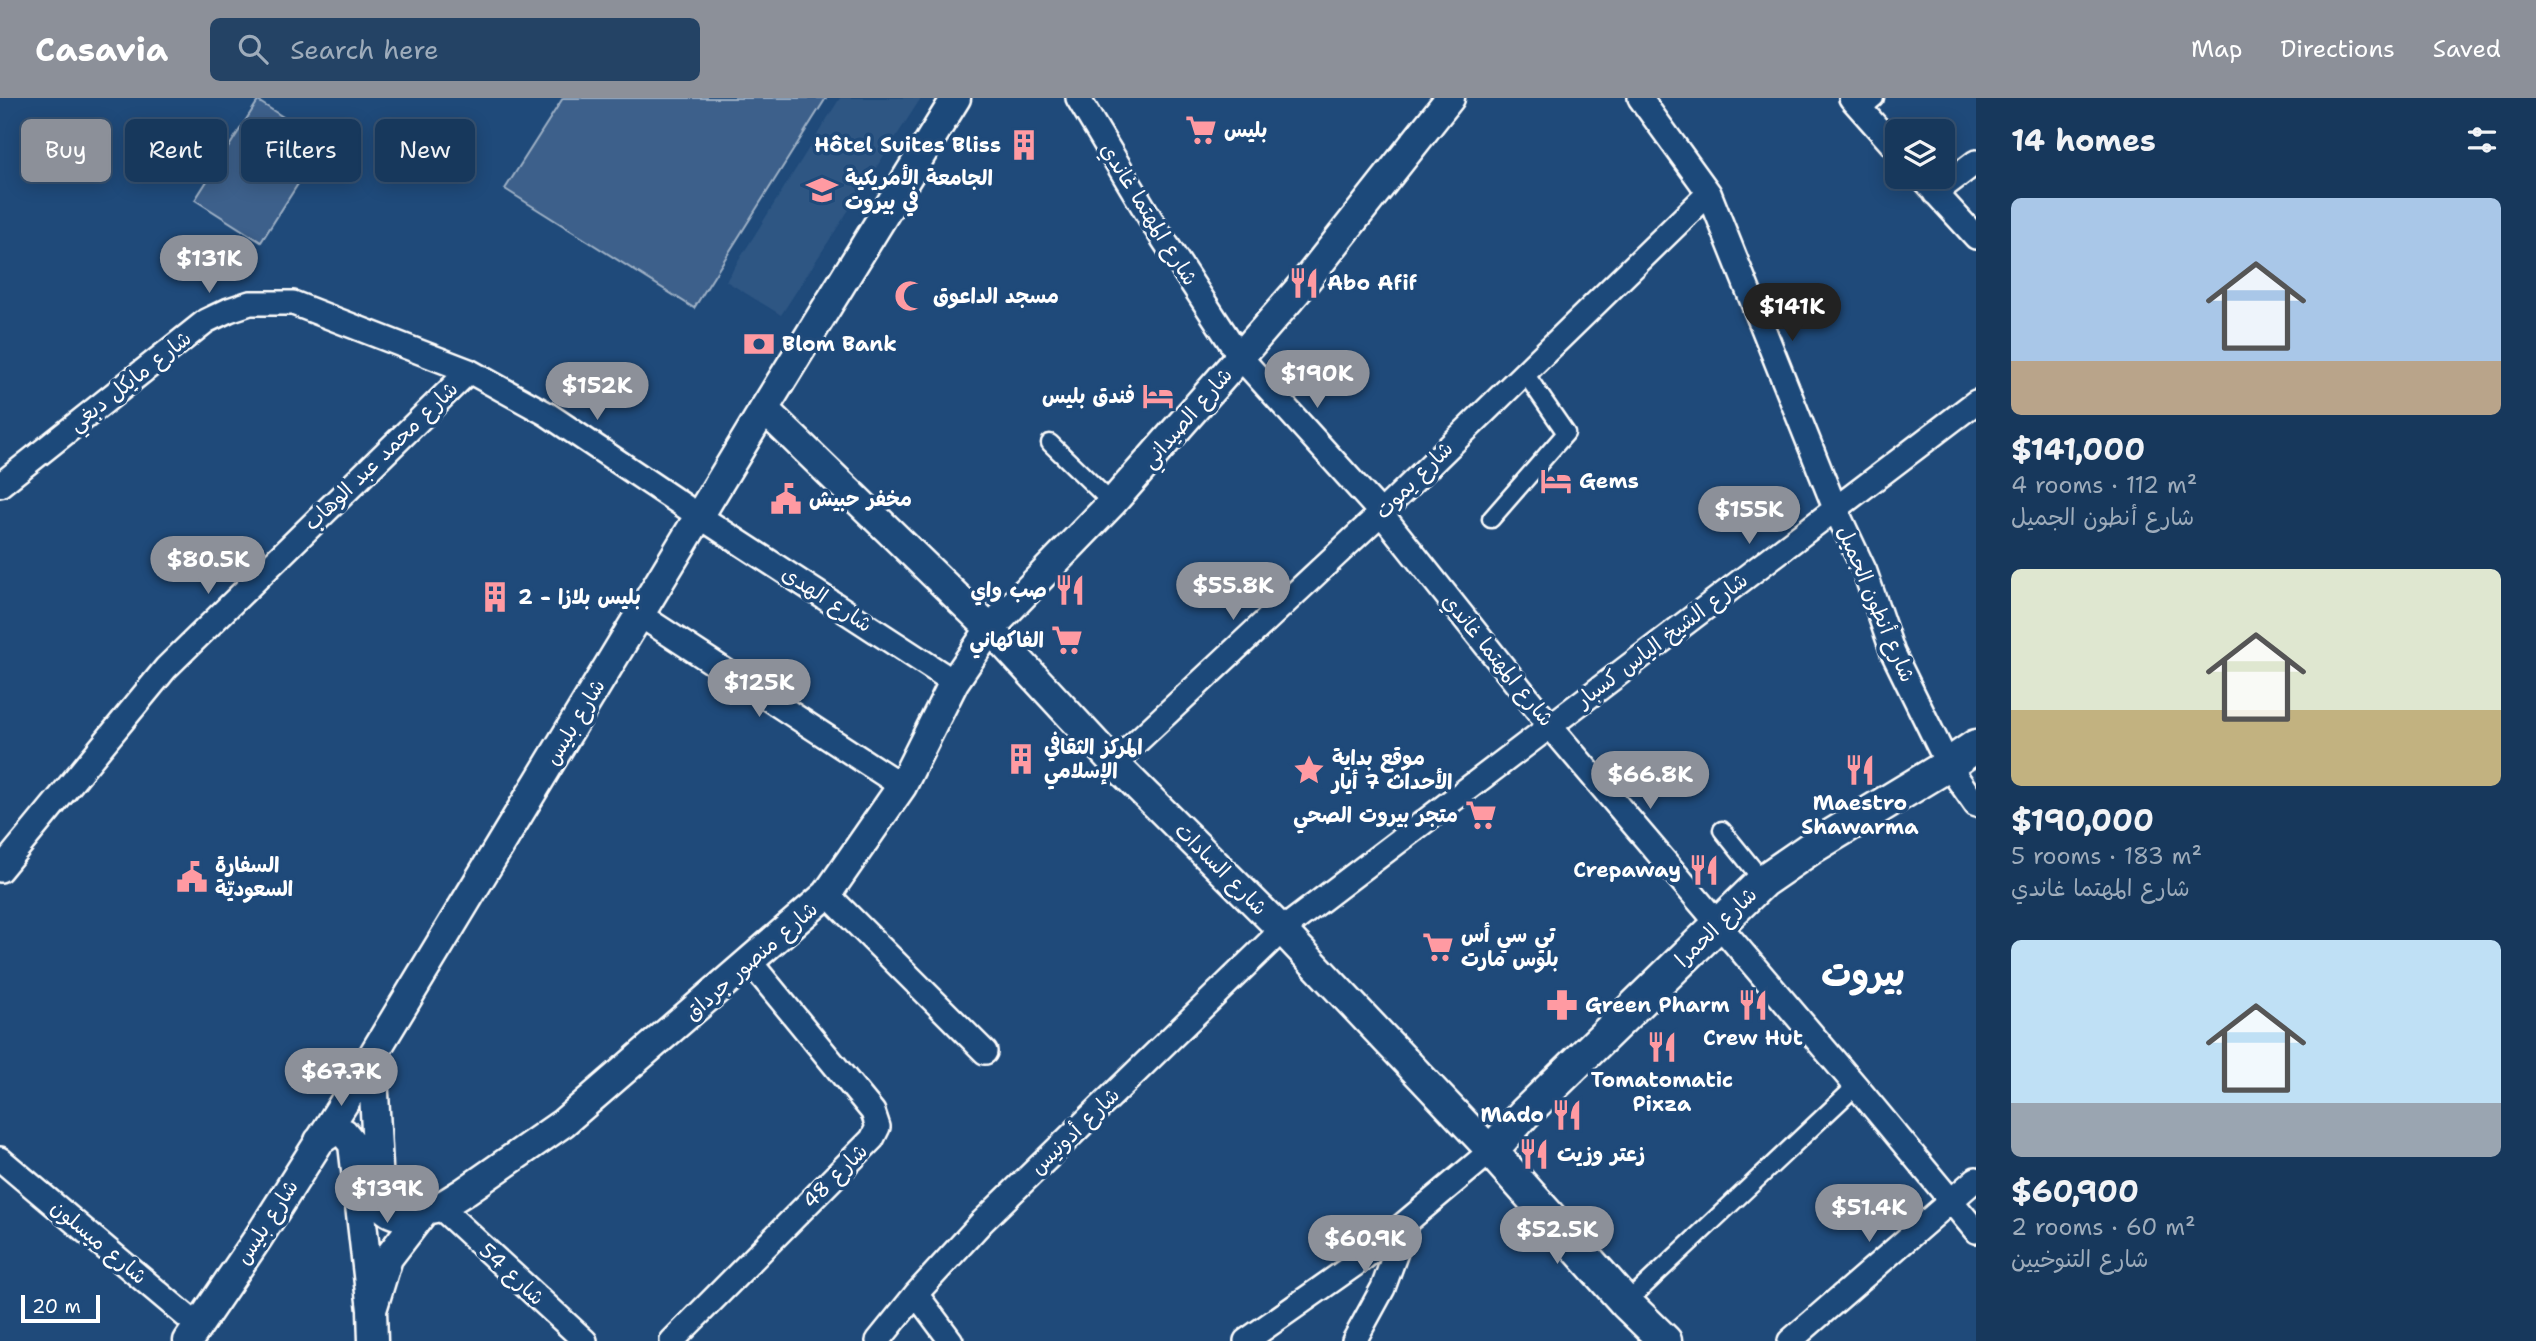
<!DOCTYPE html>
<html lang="en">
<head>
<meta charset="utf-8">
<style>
	:root { --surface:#17385c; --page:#244365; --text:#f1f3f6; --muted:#9eacbb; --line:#365272; --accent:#8c9099 }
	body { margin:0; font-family:"Shantell Sans","Playpen Sans Arabic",sans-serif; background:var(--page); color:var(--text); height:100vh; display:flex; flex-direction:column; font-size:26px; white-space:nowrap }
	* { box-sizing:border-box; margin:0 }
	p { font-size:23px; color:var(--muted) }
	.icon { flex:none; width:38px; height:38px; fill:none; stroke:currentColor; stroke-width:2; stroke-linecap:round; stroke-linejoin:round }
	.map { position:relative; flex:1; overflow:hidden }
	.side { display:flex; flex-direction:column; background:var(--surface); width:560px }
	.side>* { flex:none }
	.top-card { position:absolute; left:21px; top:21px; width:665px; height:63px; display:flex; gap:14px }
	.buttons { position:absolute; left:1885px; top:21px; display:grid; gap:14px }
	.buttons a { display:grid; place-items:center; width:70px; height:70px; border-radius:10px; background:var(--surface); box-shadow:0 4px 18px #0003,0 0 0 2px var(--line); font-size:35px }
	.scale { position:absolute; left:21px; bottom:18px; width:79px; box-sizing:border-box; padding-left:7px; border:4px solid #fff; border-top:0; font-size:19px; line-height:24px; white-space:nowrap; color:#fff; -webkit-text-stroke:5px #1f4a7a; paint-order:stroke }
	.price { position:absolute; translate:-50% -60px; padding:0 16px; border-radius:24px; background:var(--accent); color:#fff; font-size:23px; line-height:46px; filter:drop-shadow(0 2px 4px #0008) }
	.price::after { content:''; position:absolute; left:50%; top:42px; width:21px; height:16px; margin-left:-10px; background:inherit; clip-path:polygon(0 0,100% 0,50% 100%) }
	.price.current { background:#222; color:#fff }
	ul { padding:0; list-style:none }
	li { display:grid; align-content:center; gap:14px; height:371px; padding:0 35px }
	li span { display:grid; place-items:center; height:217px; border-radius:10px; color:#555 }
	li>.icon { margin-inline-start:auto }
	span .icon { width:126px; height:126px; fill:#fffc; stroke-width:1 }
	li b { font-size:30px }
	h2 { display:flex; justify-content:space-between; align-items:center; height:84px; padding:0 35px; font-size:30px }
	.pill { padding:0 24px; border-radius:10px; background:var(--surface); box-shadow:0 4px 18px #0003,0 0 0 2px var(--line); font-size:24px; line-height:63px }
	.pill.current { background:var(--accent); color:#fff }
	header { display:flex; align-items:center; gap:42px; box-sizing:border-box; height:98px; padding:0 35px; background:var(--accent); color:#fff }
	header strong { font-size:33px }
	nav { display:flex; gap:38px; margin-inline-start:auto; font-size:24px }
	.search { width:490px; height:63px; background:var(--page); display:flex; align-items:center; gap:18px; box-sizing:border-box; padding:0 24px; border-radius:10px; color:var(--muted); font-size:26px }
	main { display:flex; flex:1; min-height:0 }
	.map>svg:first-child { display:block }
</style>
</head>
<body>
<header>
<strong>Casavia</strong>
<div class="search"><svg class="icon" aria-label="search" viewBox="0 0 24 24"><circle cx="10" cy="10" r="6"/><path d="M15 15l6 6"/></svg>Search here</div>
<nav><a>Map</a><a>Directions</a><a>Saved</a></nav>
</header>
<main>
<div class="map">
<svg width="1976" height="1243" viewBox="0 0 1976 1243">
	<rect width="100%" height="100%" fill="#1f4a7a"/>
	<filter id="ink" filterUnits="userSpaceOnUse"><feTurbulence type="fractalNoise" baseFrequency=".0143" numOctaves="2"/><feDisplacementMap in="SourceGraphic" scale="14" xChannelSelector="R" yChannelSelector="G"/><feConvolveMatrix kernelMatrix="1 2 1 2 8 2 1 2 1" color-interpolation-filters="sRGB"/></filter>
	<g filter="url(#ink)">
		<!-- built -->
		<path fill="#2e5683" d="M840 0H921L781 217 726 183Z"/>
		<!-- green -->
		<path fill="#3c618b" stroke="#9eb0c5" stroke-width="2" d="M563 0H826L694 210 505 91Z
			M258 3 324 45 261 144 195 102Z"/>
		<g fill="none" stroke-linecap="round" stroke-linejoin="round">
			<defs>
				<path id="pedestrian" d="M1861 12 1875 0
					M1050 345 1112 405
					M1491 421 1566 335 1524 274
					M1722 732 1763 783
					M1626 1205 1856 988"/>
				<path id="minor" d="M1078 0 1156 130 1240 259 1381 415 1550 628 1856 988 1976 1133
					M1640 0 1709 95 1835 410 1865 474 1893 555 1948 667 1976 707
					M1851 0 1897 52
					M1921 79 1976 139
					M1935 95 1976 64
					M0 387 206 223 229 212 250 205H293L469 273 547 316 699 418 954 584
					M640 517 902 688
					M1114 665 1381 415 1709 95
					M0 772 166 570 469 273
					M827 796 985 954
					M0 1061 198 1228
					M440 1109 585 1243
					M916 1196 951 1243
					M672 1243 872 1041 878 1029 873 1014 750 864
					M878 1243 916 1196 982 1124 1282 832 1976 304
					M1246 1243 1361 1162 1491 1053
					M1354 1243 1383 1190 1407 1124
					M1790 1243 1976 1081"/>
				<path id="tertiary" d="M764 311 990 531 1114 665 1282 832 1491 1053
					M372 959 380 1105C393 1123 407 1117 425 1112
					M319 1043 334 1033 344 1035 353 1046 372 1212 373 1243
					M372 1212 388 1160 425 1112 440 1109 464 1094 563 1025 827 796 902 688 954 584 990 531 1112 405 1240 259 1304 185 1450 0
					M188 1243 258 1140 347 1000 764 311 956 0"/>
				<path id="secondary" d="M1665 1243 1626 1205 1491 1053 1524 1016 1763 783 1811 750 1948 667 1976 648"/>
			</defs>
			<!-- pedestrian casing -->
			<use href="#pedestrian" stroke="#fff" stroke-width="21"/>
			<!-- minor casing -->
			<use href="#minor" stroke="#fff" stroke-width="28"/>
			<!-- tertiary casing -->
			<use href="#tertiary" stroke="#fff" stroke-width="33"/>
			<!-- secondary casing -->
			<use href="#secondary" stroke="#fff" stroke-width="37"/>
			<!-- pedestrian -->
			<use href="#pedestrian" stroke="#1f4a7a" stroke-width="16"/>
			<!-- minor -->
			<use href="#minor" stroke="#1f4a7a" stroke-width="23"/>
			<!-- tertiary -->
			<use href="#tertiary" stroke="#1f4a7a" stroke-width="28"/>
			<!-- secondary -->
			<use href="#secondary" stroke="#1f4a7a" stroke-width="32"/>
		</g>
	</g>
	<!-- icons -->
	<defs>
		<symbol id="supermarket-bare" viewBox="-9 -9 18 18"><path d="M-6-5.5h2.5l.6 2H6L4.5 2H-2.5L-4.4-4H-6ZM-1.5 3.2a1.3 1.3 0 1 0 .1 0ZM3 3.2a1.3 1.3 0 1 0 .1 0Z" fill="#ff9aa2" stroke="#1f4a7a" stroke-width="2.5" paint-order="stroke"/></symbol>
		<symbol id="building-bare" viewBox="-9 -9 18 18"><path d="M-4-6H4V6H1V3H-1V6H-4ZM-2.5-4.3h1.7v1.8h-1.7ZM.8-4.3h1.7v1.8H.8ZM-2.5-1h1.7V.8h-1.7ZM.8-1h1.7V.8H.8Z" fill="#ff9aa2" stroke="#1f4a7a" stroke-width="2.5" paint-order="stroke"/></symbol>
		<symbol id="university-bare" viewBox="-9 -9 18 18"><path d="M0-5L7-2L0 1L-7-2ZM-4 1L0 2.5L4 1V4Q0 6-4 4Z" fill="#ff9aa2" stroke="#1f4a7a" stroke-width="2.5" paint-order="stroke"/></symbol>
		<symbol id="restaurant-bare" viewBox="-9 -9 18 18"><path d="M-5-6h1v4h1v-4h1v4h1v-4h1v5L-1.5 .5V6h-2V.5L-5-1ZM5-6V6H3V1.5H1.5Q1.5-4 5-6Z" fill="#ff9aa2" stroke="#1f4a7a" stroke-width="2.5" paint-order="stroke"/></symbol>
		<symbol id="mosque-bare" viewBox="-9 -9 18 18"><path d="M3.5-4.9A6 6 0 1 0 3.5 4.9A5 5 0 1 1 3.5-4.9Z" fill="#ff9aa2" stroke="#1f4a7a" stroke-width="2.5" paint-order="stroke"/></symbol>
		<symbol id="bank-bare" viewBox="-9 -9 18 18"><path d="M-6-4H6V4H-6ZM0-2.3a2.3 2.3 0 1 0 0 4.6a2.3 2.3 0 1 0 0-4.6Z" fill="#ff9aa2" stroke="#1f4a7a" stroke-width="2.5" paint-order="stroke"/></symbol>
		<symbol id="hotel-bare" viewBox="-9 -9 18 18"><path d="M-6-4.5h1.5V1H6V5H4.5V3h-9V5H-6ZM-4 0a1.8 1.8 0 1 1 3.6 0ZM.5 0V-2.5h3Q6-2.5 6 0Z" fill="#ff9aa2" stroke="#1f4a7a" stroke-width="2.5" paint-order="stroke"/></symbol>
		<symbol id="civic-bare" viewBox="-9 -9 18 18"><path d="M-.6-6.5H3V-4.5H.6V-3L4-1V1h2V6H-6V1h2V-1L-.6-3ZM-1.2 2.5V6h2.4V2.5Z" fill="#ff9aa2" stroke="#1f4a7a" stroke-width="2.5" paint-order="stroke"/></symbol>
		<symbol id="sight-bare" viewBox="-9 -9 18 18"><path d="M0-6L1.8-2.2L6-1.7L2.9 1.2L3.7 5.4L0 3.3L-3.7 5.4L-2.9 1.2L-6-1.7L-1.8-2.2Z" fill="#ff9aa2" stroke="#1f4a7a" stroke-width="2.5" paint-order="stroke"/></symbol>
		<symbol id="pharmacy-bare" viewBox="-9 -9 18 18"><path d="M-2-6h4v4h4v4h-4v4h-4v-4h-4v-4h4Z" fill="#ff9aa2" stroke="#1f4a7a" stroke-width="2.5" paint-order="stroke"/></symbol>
	</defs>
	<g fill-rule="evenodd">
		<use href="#supermarket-bare" x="1179" y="10" width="44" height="44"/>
		<use href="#building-bare" x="1002" y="25" width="44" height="44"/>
		<use href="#university-bare" x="800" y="70" width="44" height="44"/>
		<use href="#restaurant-bare" x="1282" y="163" width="44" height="44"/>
		<use href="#mosque-bare" x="888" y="176" width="44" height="44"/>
		<use href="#bank-bare" x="737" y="224" width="44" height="44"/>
		<use href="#hotel-bare" x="1136" y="276" width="44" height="44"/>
		<use href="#hotel-bare" x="1534" y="361" width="44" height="44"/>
		<use href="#civic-bare" x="764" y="379" width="44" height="44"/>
		<use href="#restaurant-bare" x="1048" y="470" width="44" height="44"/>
		<use href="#building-bare" x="473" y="477" width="44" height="44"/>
		<use href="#supermarket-bare" x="1045" y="520" width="44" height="44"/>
		<use href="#building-bare" x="999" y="639" width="44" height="44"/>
		<use href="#sight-bare" x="1287" y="650" width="44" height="44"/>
		<use href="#restaurant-bare" x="1838" y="650" width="44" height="44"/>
		<use href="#supermarket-bare" x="1459" y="695" width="44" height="44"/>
		<use href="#restaurant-bare" x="1682" y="750" width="44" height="44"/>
		<use href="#civic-bare" x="170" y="757" width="44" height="44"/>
		<use href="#supermarket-bare" x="1416" y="827" width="44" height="44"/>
		<use href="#pharmacy-bare" x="1540" y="885" width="44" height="44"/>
		<use href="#restaurant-bare" x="1731" y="885" width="44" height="44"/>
		<use href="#restaurant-bare" x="1640" y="927" width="44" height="44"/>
		<use href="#restaurant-bare" x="1545" y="995" width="44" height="44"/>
		<use href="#restaurant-bare" x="1512" y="1034" width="44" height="44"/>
	</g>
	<g text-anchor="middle" stroke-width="7" stroke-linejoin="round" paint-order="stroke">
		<!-- poi labels -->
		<g font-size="21" font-weight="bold" fill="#fff" stroke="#1f4a7a" text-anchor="start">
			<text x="1224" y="39">بليس</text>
			<text x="1001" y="54" text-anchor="end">Hôtel Suites Bliss</text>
			<text x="845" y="87">الجامعة الأمريكية<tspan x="845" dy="24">في بيروت</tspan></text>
			<text x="1327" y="192">Abo Afif</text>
			<text x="933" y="205">مسجد الداعوق</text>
			<text x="782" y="253">Blom Bank</text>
			<text x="1135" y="305" text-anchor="end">فندق بليس</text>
			<text x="1579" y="390">Gems</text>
			<text x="809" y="408">مخفر حبيش</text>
			<text x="1047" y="499" text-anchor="end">صب واي</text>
			<text x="518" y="506">2 - بليس بلازا</text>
			<text x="1044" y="549" text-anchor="end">الفاكهاني</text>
			<text x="1044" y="656">المركز الثقافي<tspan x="1044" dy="24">الإسلامي</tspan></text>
			<text x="1332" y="667">موقع بداية<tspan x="1332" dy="24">الأحداث 7 أيار</tspan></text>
			<text x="1860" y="712" text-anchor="middle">Maestro<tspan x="1860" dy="24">Shawarma</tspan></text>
			<text x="1458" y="724" text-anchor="end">متجر بيروت الصحي</text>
			<text x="215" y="774">السفارة<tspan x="215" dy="24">السعوديّة</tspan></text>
			<text x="1681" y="779" text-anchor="end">Crepaway</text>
			<text x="1461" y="844">تي سي أس<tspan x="1461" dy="24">بلوس مارت</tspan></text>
			<text x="1585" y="914">Green Pharm</text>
			<text x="1753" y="947" text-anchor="middle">Crew Hut</text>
			<text x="1662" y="989" text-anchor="middle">Tomatomatic<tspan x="1662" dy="24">Pixza</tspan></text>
			<text x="1544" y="1024" text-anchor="end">Mado</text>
			<text x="1557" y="1063">زعتر وزيت</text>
		</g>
		<!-- street labels -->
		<g font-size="21" fill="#fff" stroke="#1f4a7a">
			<text transform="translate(1149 116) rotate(58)" y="7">شارع المهتما غاندي</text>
			<text transform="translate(130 283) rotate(-38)" y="7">شارع مايكل دبغي</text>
			<text transform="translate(1187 320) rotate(-49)" y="7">شارع الصيداني</text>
			<text transform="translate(381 358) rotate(-44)" y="7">شارع محمد عبد الوهاب</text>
			<text transform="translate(1414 382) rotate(-45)" y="7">شارع يموت</text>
			<text transform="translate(827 501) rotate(33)" y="7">شارع الهدى</text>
			<text transform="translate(1876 506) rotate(67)" y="7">شارع أنطون الجميل</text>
			<text transform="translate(1662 542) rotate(-37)" y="7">شارع الشيخ الياس كسبار</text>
			<text transform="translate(1498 562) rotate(51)" y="7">شارع المهتما غاندي</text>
			<text transform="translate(575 624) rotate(-59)" y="7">شارع بليس</text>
			<text transform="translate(1221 771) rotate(45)" y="7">شارع السادات</text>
			<text transform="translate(1716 829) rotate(-44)" y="7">شارع الحمرا</text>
			<text transform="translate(751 863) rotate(-41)" y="7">شارع منصور جرداق</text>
			<text transform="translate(1075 1033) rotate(-44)" y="7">شارع أدونيس</text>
			<text transform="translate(835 1078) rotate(-45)" y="7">شارع 48</text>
			<text transform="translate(267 1124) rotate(-57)" y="7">شارع بليس</text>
			<text transform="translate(99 1144) rotate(40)" y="7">شارع ميسلون</text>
			<text transform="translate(512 1176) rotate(43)" y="7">شارع 54</text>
		</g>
		<!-- town labels -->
		<g font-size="35" font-weight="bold" fill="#fff" stroke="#1f4a7a">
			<text x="1863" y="888">بيروت</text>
		</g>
	</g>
</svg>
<div class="buttons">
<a><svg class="icon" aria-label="layers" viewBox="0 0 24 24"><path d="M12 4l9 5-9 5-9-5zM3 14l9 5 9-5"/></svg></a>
</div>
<div class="scale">20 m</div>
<b class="price" style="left:209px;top:197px">$131K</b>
<b class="price current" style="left:1792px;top:245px">$141K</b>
<b class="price" style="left:1317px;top:312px">$190K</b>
<b class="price" style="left:597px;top:324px">$152K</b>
<b class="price" style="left:1749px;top:448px">$155K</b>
<b class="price" style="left:208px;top:498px">$80.5K</b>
<b class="price" style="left:1233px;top:524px">$55.8K</b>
<b class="price" style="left:759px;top:621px">$125K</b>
<b class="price" style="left:1650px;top:713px">$66.8K</b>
<b class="price" style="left:341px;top:1010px">$67.7K</b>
<b class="price" style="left:387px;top:1127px">$139K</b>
<b class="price" style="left:1869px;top:1146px">$51.4K</b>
<b class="price" style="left:1557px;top:1168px">$52.5K</b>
<b class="price" style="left:1365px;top:1177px">$60.9K</b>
<div class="top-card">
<a class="pill current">Buy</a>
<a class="pill">Rent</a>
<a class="pill">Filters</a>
<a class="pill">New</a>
</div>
</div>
<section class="side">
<h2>14 homes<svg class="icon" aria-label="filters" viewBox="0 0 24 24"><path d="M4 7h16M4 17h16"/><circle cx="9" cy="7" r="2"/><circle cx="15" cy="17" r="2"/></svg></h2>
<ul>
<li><span style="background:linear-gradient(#a9c7e8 75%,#b9a48a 0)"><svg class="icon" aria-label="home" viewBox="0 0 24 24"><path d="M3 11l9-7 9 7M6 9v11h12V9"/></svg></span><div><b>$141,000</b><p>4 rooms · 112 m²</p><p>شارع أنطون الجميل</p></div></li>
<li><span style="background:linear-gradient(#dfe7d0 65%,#c2b280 0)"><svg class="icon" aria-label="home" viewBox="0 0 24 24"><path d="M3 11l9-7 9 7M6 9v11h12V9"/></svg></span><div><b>$190,000</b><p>5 rooms · 183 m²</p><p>شارع المهتما غاندي</p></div></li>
<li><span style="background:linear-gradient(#bfe0f5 75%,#9aa5b1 0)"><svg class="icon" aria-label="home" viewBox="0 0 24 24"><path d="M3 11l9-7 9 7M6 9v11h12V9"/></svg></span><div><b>$60,900</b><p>2 rooms · 60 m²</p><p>شارع التنوخيين</p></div></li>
</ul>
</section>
</main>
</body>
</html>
